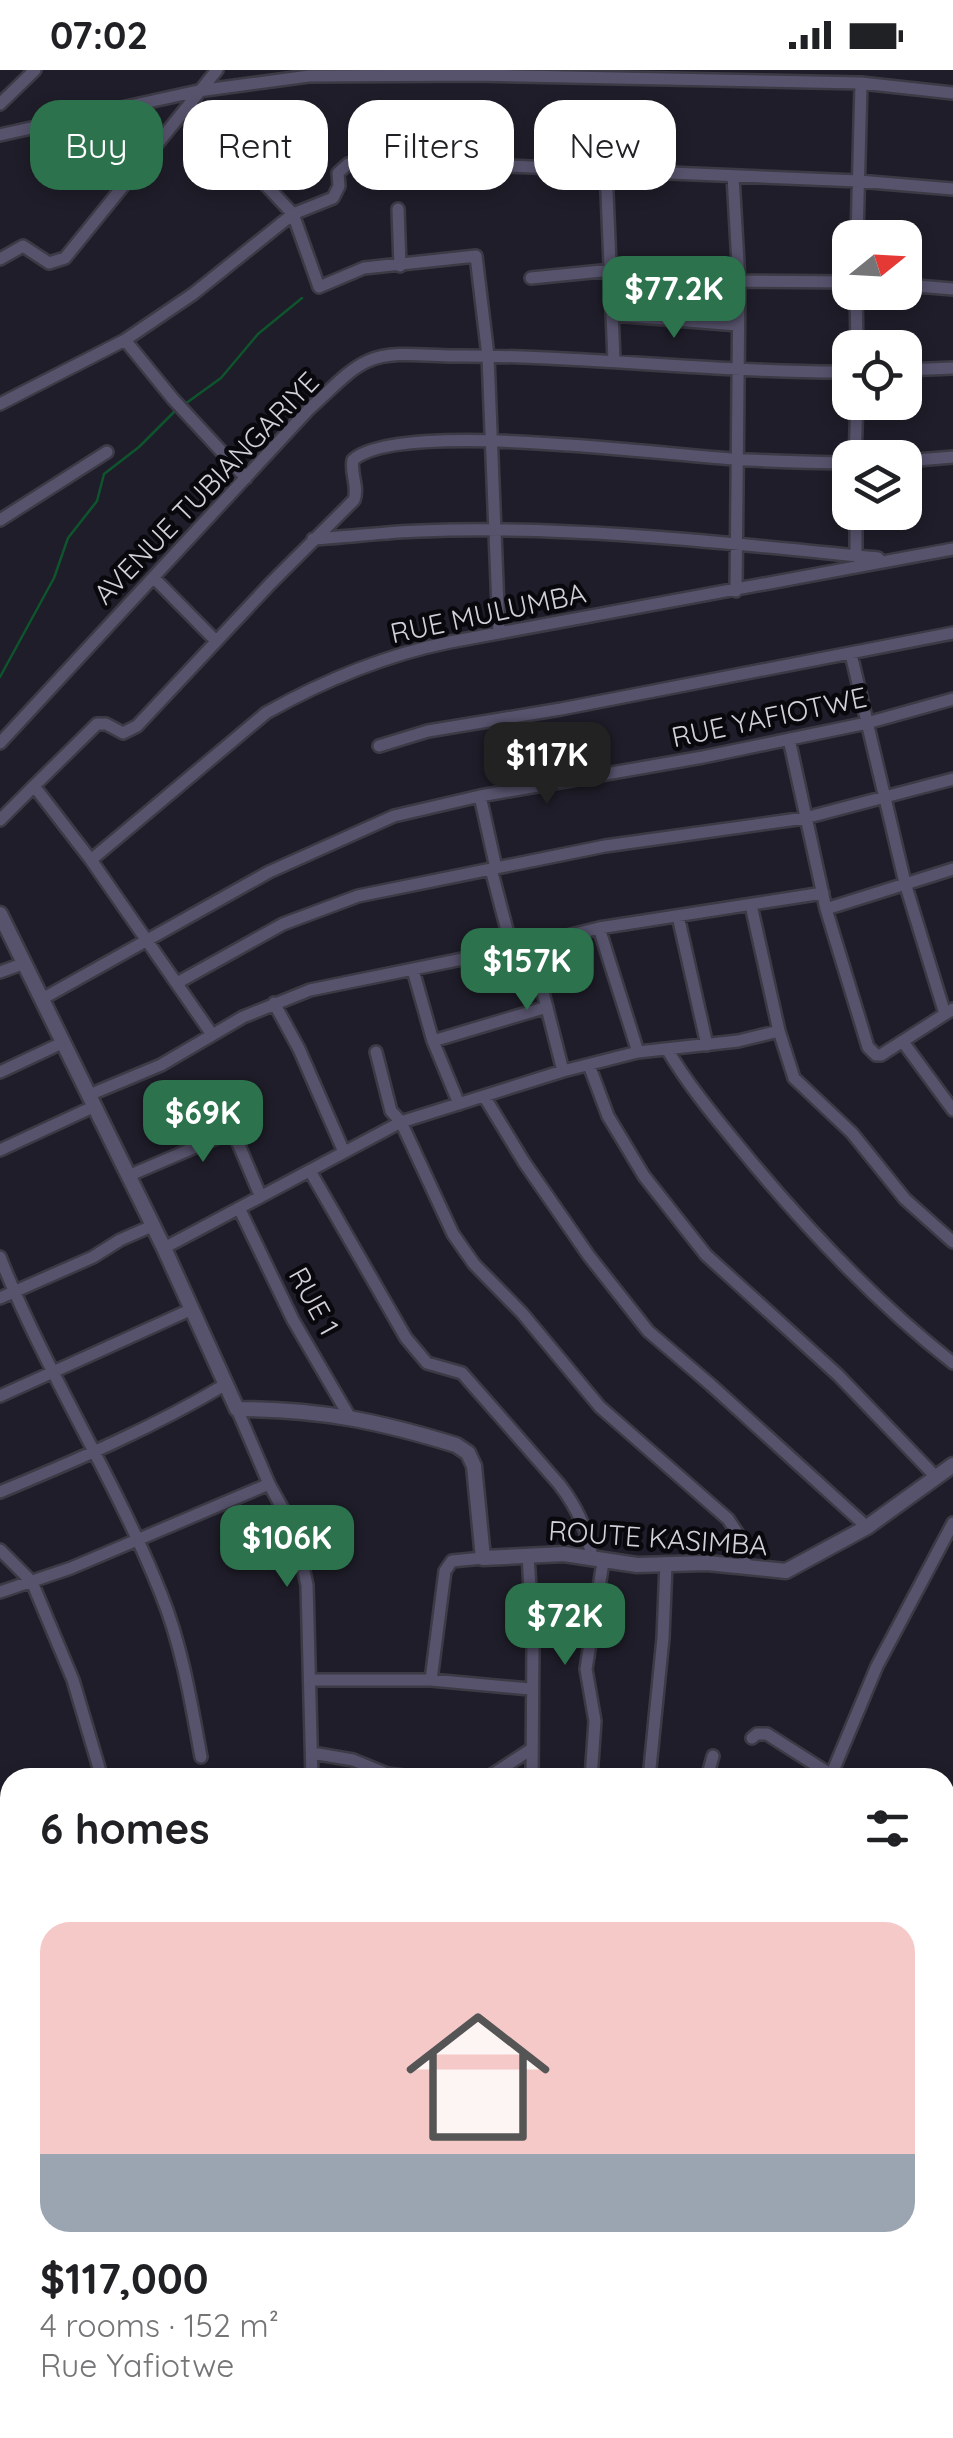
<!DOCTYPE html>
<html lang="en">
<head>
<meta charset="utf-8">
<style>
	:root { --surface:#fff; --page:#f6f6f6; --text:#202124; --muted:#757577; --accent:#2c734d }
	body { margin:0; font-family:Quicksand,sans-serif; background:var(--page); color:var(--text); height:100vh; display:flex; flex-direction:column; font-size:38px; white-space:nowrap }
	* { box-sizing:border-box; margin:0 }
	p { font-size:32px; color:var(--muted) }
	.icon { flex:none; width:55px; height:55px; fill:none; stroke:currentColor; stroke-width:2; stroke-linecap:round; stroke-linejoin:round }
	.map { position:relative; flex:1; overflow:hidden }
	.details { position:absolute; left:0px; top:1698px; width:955px; height:672px; display:flex; flex-direction:column; background:var(--surface); border-radius:30px 30px 0 0; box-shadow:0 5px 15px #0003 }
	.details>* { flex:none }
	.banner { position:absolute; left:30px; top:30px; width:895px; height:90px; display:flex; gap:20px }
	.needle { width:65px; rotate:72deg }
	.controls { position:absolute; left:832px; top:150px; display:grid; gap:20px }
	.controls a { display:grid; place-items:center; width:90px; height:90px; border-radius:20px; background:var(--surface); box-shadow:0 5px 15px #0003; font-size:50px }
	.price { position:absolute; translate:-50% -85px; padding:0 22px; border-radius:20px; background:var(--accent); color:#fff; font-size:32px; line-height:65px; filter:drop-shadow(0 2px 5px #0008) }
	.price::after { content:''; position:absolute; left:50%; top:60px; width:30px; height:22px; margin-left:-15px; background:inherit; clip-path:polygon(0 0,100% 0,50% 100%) }
	.price.current { background:#222; color:#fff }
	ul { padding:0; list-style:none }
	li { display:grid; align-content:center; gap:20px; height:530px; padding:0 40px }
	li span { display:grid; place-items:center; height:310px; border-radius:30px; color:#555 }
	li>.icon { margin-inline-start:auto }
	span .icon { width:180px; height:180px; fill:#fffc; stroke-width:1 }
	li b { font-size:42px }
	h2 { display:flex; justify-content:space-between; align-items:center; height:120px; padding:0 40px; font-size:42px }
	.chip { padding:0 35px; border-radius:30px; background:var(--surface); box-shadow:0 5px 15px #0003; font-size:35px; line-height:90px }
	.chip.current { background:var(--accent); color:#fff }
	.status { display:flex; justify-content:space-between; align-items:center; height:70px; padding:0 50px; background:var(--surface); direction:ltr }
	.status svg { height:28px; fill:currentColor }
	.map>svg:first-child { display:block }
</style>
</head>
<body>
<div class="status"><b>07:02</b><svg viewBox="0 0 49 12"><path d="M0 12V9h3v3zM5 12V6h3v6zM10 12V3h3v9zM15 12V0h3v12zM26 1h20v11H26zM47 4h2v5h-2z"/></svg></div>
<div class="map">
<svg width="953" height="2368" viewBox="0 0 953 2368">
	<rect width="100%" height="100%" fill="#1f1d29"/>
	<g fill="none" stroke-linecap="round" stroke-linejoin="round">
		<!-- stream -->
		<path stroke="#0e542d" stroke-width="2.5" d="M185 334 221 308 258 264 302 228
			M0 607 54 508 68 468 97 431 104 404 139 377 178 338"/>
		<defs>
			<path id="minor" d="M0 34 35 0
				M190 34 293 144 319 217 364 198 476 186 488 286 499 563
				M0 65 198 21 309 6 477 5 861 13 953 23
				M606 99 614 290
				M733 106 739 211 736 521
				M398 139 400 196
				M857 168 861 13
				M0 189 23 176 49 193 65 188 217 0
				M531 208 612 200 739 211 850 212
				M905 215 953 219
				M856 222 857 278
				M613 245 738 255
				M125 270 173 329 246 408
				M905 300 953 298
				M0 334 125 270 193 224 293 144 333 128 339 116 338 103 348 94 413 92 858 111 953 119
				M855 388 857 332
				M905 391 953 387
				M856 442V486
				M0 450 107 382
				M313 469C349 467 385 462 420 461 572 455 727 473 878 488
				M154 508 216 571
				M851 584 905 813 945 944
				M789 669 826 839 868 977 876 985H881L953 939
				M0 673 309 339C327 324 347 300 368 291 392 280 427 286 452 286 585 285 717 303 850 302
				M379 676 428 661 561 639 953 563
				M34 716 97 654H106L123 663 137 656 270 514 354 430C359 416 350 404 353 390 399 349 664 385 734 389 773 392 811 392 850 393
				M480 726 496 798
				M0 750 34 716 91 790 211 963
				M91 790 266 643C323 611 386 585 450 572L953 479
				M491 799 512 879
				M751 835 779 961 794 1008 852 1063 905 1129 953 1172
				M826 839 953 799
				M678 846 707 975
				M599 858 638 982
				M531 875 563 1001
				M413 900 433 971 459 1034
				M0 902 25 893
				M177 913 283 854 358 826 605 776 805 748 953 709
				M42 929 269 802 394 746 480 726 703 687 867 653 953 629
				M274 933 299 979 344 1082
				M433 971 547 937
				M903 972 953 1040
				M667 979C688 1015 714 1046 741 1079 804 1156 874 1231 953 1293
				M376 982 391 1041 401 1052 453 1164 474 1194 522 1243 600 1337 728 1449 742 1470 746 1497
				M589 995 608 1046 644 1106 706 1185 838 1305 936 1407
				M0 1002 64 972
				M89 1025 161 995 243 947 310 920 531 875 599 858 823 823
				M484 1026 524 1092 589 1186 648 1261 711 1315 867 1457
				M0 1080 95 1036
				M310 1101 406 1268 427 1293 462 1303 559 1414C577 1437 588 1460 592 1489
				M128 1106 233 1061 260 1125
				M239 1138 293 1250 349 1346
				M164 1178 401 1052 563 1001 638 982 738 971 779 961
				M0 1187C46 1303 115 1408 161 1524 182 1576 191 1632 201 1687
				M0 1228 93 1187 120 1170 152 1156
				M0 1326 192 1239
				M237 1339 269 1414 295 1461 307 1515 312 1708
				M0 1422C77 1390 154 1357 226 1314
				M0 1480 32 1512 73 1610 99 1698
				M528 1485 533 1570 532 1708
				M0 1522 71 1498 269 1414
				M312 1610H431L530 1619
				M431 1610 445 1501 452 1491 483 1488
				M752 1668 757 1664H767L836 1708
				M312 1683 353 1690 387 1704 421 1708
				M487 1708 530 1680
				M591 1708 595 1651 586 1599 603 1492
				M649 1708 663 1568 666 1494
				M707 1708 713 1686
				M830 1708 877 1596 953 1453
				M945 1771 953 1784
				M0 1861 10 1855
				M0 2064 10 2058
				M945 2216 953 2218
				M0 2243 10 2272
				M91 2360 103 2368
				M591 2360 594 2368
				M797 2360H814
				M928 2360 946 2368
				M477 2368 481 2360"/>
			<path id="tertiary" d="M0 844 164 1178 237 1339C320 1339 378 1351 456 1375L468 1383 474 1396 483 1488 564 1484 637 1495 707 1493 786 1501 867 1457 953 1395"/>
		</defs>
		<!-- minor casing -->
		<use href="#minor" stroke="#3c3a45" stroke-width="16"/>
		<!-- tertiary casing -->
		<use href="#tertiary" stroke="#3c3a45" stroke-width="19"/>
		<!-- minor -->
		<use href="#minor" stroke="#57536d" stroke-width="11"/>
		<!-- tertiary -->
		<use href="#tertiary" stroke="#57536d" stroke-width="14"/>
	</g>
	<g text-anchor="middle" stroke-width="9" stroke-linejoin="round" paint-order="stroke">
		<!-- street labels -->
		<g font-size="28" fill="#d2d1da" stroke="#09080d">
			<text transform="translate(206 418) rotate(-46)" y="10">AVENUE TUBIANGARIYE</text>
			<text transform="translate(488 543) rotate(-12)" y="10">RUE MULUMBA</text>
			<text transform="translate(769 647) rotate(-12)" y="10">RUE YAFIOTWE</text>
			<text transform="translate(314 1231) rotate(61)" y="10">RUE 1</text>
			<text transform="translate(658 1468) rotate(4)" y="10">ROUTE KASIMBA</text>
		</g>
	</g>
</svg>
<div class="controls">
<a><svg class="needle" viewBox="-14 -14 28 28"><path d="M0-13l5 13h-10z" fill="#e53935"/><path d="M0 13l5-13h-10z" fill="#757577"/></svg></a>
<a><svg class="icon" aria-label="locate" viewBox="0 0 24 24"><circle cx="12" cy="12" r="6"/><path d="M12 2v4M12 18v4M2 12h4M18 12h4"/></svg></a>
<a><svg class="icon" aria-label="layers" viewBox="0 0 24 24"><path d="M12 4l9 5-9 5-9-5zM3 14l9 5 9-5"/></svg></a>
</div>
<b class="price" style="left:674px;top:271px">$77.2K</b>
<b class="price current" style="left:547px;top:737px">$117K</b>
<b class="price" style="left:527px;top:943px">$157K</b>
<b class="price" style="left:203px;top:1095px">$69K</b>
<b class="price" style="left:287px;top:1520px">$106K</b>
<b class="price" style="left:565px;top:1598px">$72K</b>
<div class="banner">
<a class="chip current">Buy</a>
<a class="chip">Rent</a>
<a class="chip">Filters</a>
<a class="chip">New</a>
</div>
<section class="details">
<h2>6 homes<svg class="icon" aria-label="filters" viewBox="0 0 24 24"><path d="M4 7h16M4 17h16"/><circle cx="9" cy="7" r="2"/><circle cx="15" cy="17" r="2"/></svg></h2>
<ul>
<li><span style="background:linear-gradient(#f6c9c9 75%,#9aa5b1 0)"><svg class="icon" aria-label="home" viewBox="0 0 24 24"><path d="M3 11l9-7 9 7M6 9v11h12V9"/></svg></span><div><b>$117,000</b><p>4 rooms · 152 m²</p><p>Rue Yafiotwe</p></div></li>
</ul>
</section>
</div>
</body>
</html>
